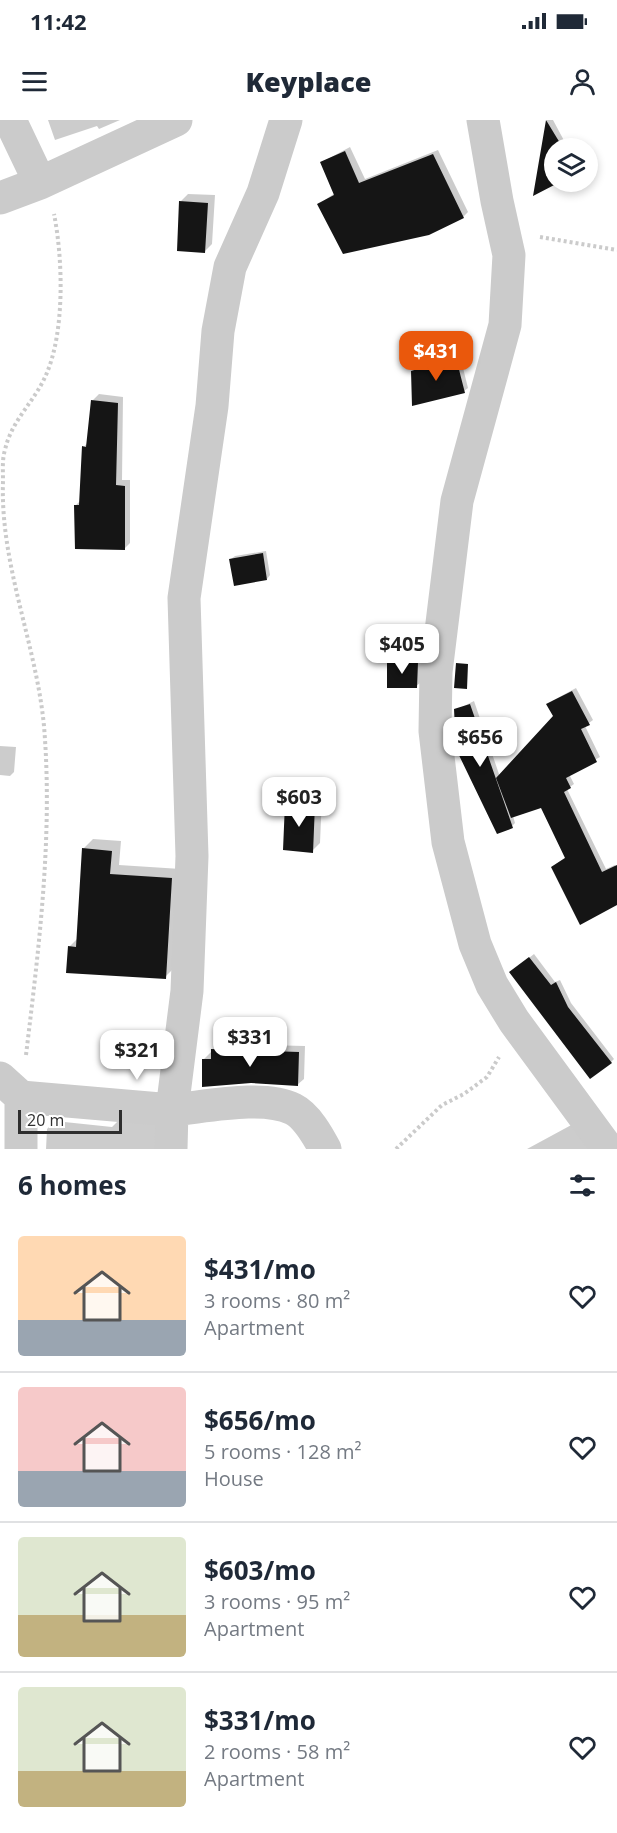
<!DOCTYPE html>
<html lang="en">
<head>
<meta charset="utf-8">
<style>
	:root { --surface:#fff; --page:#f6f6f7; --text:#1f2937; --muted:#747a83; --line:#e0e1e3; --accent:#ea580c }
	body { margin:0; font-family:"Open Sans",sans-serif; background:var(--page); color:var(--text); height:100vh; display:flex; flex-direction:column; font-size:22px; white-space:nowrap }
	* { box-sizing:border-box; margin:0 }
	p { font-size:20px; color:var(--muted) }
	.icon { flex:none; width:33px; height:33px; fill:none; stroke:currentColor; stroke-width:2; stroke-linecap:round; stroke-linejoin:round }
	.map { position:relative; height:1029px; overflow:hidden }
	.side { display:flex; flex-direction:column; background:var(--surface); flex:1 }
	.side>* { flex:none }
	.tools { position:absolute; left:544px; top:18px; display:grid; gap:12px }
	.tools a { display:grid; place-items:center; width:54px; height:54px; border-radius:50%; background:var(--surface); box-shadow:0 3px 9px #0003; font-size:30px }
	.scale { position:absolute; left:18px; bottom:15px; width:104px; box-sizing:border-box; padding-left:6px; border:3px solid #2e2e2e; border-top:0; font-size:16px; line-height:21px; white-space:nowrap; color:#2e2e2e; -webkit-text-stroke:4px #fff; paint-order:stroke }
	.price { position:absolute; translate:-50% -51px; padding:0 14px; border-radius:12px; background:#fff; color:#222; font-size:20px; line-height:39px; filter:drop-shadow(0 2px 3px #0008) }
	.price::after { content:''; position:absolute; left:50%; top:36px; width:18px; height:14px; margin-left:-9px; background:inherit; clip-path:polygon(0 0,100% 0,50% 100%) }
	.price.current { background:var(--accent); color:#fff }
	ul { padding:0; list-style:none }
	li { display:flex; align-items:center; gap:18px; height:150px; padding:0 18px }
	li+li { border-top:2px solid var(--line) }
	li span { display:grid; place-items:center; flex:none; width:168px; height:120px; border-radius:6px; color:#555 }
	li>.icon { margin-inline-start:auto }
	span .icon { width:72px; height:72px; fill:#fffc; stroke-width:1 }
	li b { font-size:26px }
	h2 { display:flex; justify-content:space-between; align-items:center; height:72px; padding:0 18px; font-size:26px }
	.status { display:flex; justify-content:space-between; align-items:center; height:42px; padding:0 30px; background:var(--surface); direction:ltr }
	.status svg { height:16px; fill:currentColor }
	header { display:flex; justify-content:space-between; align-items:center; height:78px; padding:0 18px; background:var(--surface); font-size:27px; font-weight:800 }
	.map>svg:first-child { display:block }
</style>
</head>
<body>
<div class="status"><b>11:42</b><svg viewBox="0 0 49 12"><path d="M0 12V9h3v3zM5 12V6h3v6zM10 12V3h3v9zM15 12V0h3v12zM26 1h20v11H26zM47 4h2v5h-2z"/></svg></div>
<header><svg class="icon" aria-label="menu" viewBox="0 0 24 24"><path d="M4 6h16M4 12h16M4 18h16"/></svg>Keyplace<svg class="icon" aria-label="person" viewBox="0 0 24 24"><circle cx="12" cy="8" r="4"/><path d="M4 21q1-7 8-7t8 7"/></svg></header>
<div class="map">
<svg width="617" height="1029" viewBox="0 0 617 1029">
	<rect width="100%" height="100%" fill="#fff"/>
	<!-- shadow -->
	<path fill="#0003" d="M48 0H120L99 9 97 6 55 20Z
		M547 0H553L568 28H555L557 62 535 73Z
		M350 27 365 59 438 30 468 92 463 97 319 84 335 73 322 42Z
		M188 74 215 75 212 124 205 131 181 81Z
		M460 236 468 268 464 271 412 252 416 248Z
		M99 274 123 277 122 360H130V423L124 429 76 385 81 380 84 327 88 322 93 280Z
		M266 431 270 455 267 459 231 439 235 436Z
		M392 538 421 539 420 563 416 566 388 542Z
		M576 568 593 600 585 606 600 637 569 654 574 664 567 669 606 749 615 745 617 748V783L556 744 566 737 542 686 513 696 515 703 512 706 456 590 474 581 500 657 555 596 552 581Z
		M0 626 16 627 14 652 10 656 0 655Z
		M294 676 322 677 320 723 312 731 286 684Z
		M93 719 121 721 119 745 181 749 175 847 165 857 69 827 78 818 84 728Z
		M534 834 555 862 560 860 571 883 614 939 611 942 515 849Z
		M219 924 305 926 304 959 297 965 204 939Z
		M119 1000 160 1001 161 1029H46L47 1009 55 1001 112 1007Z
		M575 1003 595 1029H527Z"/>
	<!-- building -->
	<path fill="#151515" d="M546 0 563 28H555V62H560L533 76Z
		M345 31 359 63 433 34 464 98 429 115 343 134 317 84 334 75 320 42Z
		M179 81 208 83 205 133 177 131Z
		M456 238 465 273 412 286 411 251Z
		M91 280 118 283 116 365 125 366V430L75 429 74 385H79L82 326 86 327Z
		M263 433 267 460 234 466 229 439Z
		M387 541 418 542 417 568H387Z
		M456 543 468 544 467 569 454 568Z
		M572 571 590 605 581 609 597 642 566 658 571 668 564 672 602 752 617 745V785L580 805 551 747 565 738 541 688 511 698 496 658 553 596 546 584Z
		M470 584 513 708 497 714 456 629 454 589Z
		M285 683 315 684 313 733 283 730Z
		M82 728 112 731 110 754 172 758 166 859 66 853 68 826 76 827Z
		M529 837 551 865 556 862 568 887 612 943 590 959 509 852Z
		M211 929 299 932 298 966 251 963 202 967V939H211Z"/>
	<g fill="none" stroke-linecap="round" stroke-linejoin="round">
		<!-- path -->
		<path stroke="#cbcbcb" stroke-width="4" stroke-dasharray="3 3" stroke-linecap="butt" d="M540 117 617 130
			M26 935C39 827 53 715 44 606 36 523 0 445 3 361 3 351 2 339 5 330 11 301 35 281 46 255 65 212 63 139 54 94
			M396 1029 442 985 464 974 487 957 499 937"/>
		<!-- minor -->
		<path stroke="#cbcbcb" stroke-width="33" d="M10 0 40 63
			M286 0 263 73 230 147 218 211 212 286 184 478 192 736 187 871 172 990C205 987 263 974 293 989 307 996 318 1016 325 1029
			M483 0 497 81 509 135 505 205 457 381 436 552 435 611 448 722 475 824 492 865 514 901 608 1029
			M0 78 40 63 176 0
			M0 958 21 977V1029
			M21 977 172 990 171 1029"/>
	</g>
</svg>
<div class="tools">
<a><svg class="icon" aria-label="layers" viewBox="0 0 24 24"><path d="M12 4l9 5-9 5-9-5zM3 14l9 5 9-5"/></svg></a>
</div>
<div class="scale">20 m</div>
<b class="price current" style="left:436px;top:262px">$431</b>
<b class="price" style="left:402px;top:555px">$405</b>
<b class="price" style="left:480px;top:648px">$656</b>
<b class="price" style="left:299px;top:708px">$603</b>
<b class="price" style="left:250px;top:948px">$331</b>
<b class="price" style="left:137px;top:961px">$321</b>
</div>
<section class="side">
<h2>6 homes<svg class="icon" aria-label="filters" viewBox="0 0 24 24"><path d="M4 7h16M4 17h16"/><circle cx="9" cy="7" r="2"/><circle cx="15" cy="17" r="2"/></svg></h2>
<ul>
<li><span style="background:linear-gradient(#ffd9b3 70%,#9aa5b1 0)"><svg class="icon" aria-label="home" viewBox="0 0 24 24"><path d="M3 11l9-7 9 7M6 9v11h12V9"/></svg></span><div><b>$431/mo</b><p>3 rooms · 80 m²</p><p>Apartment</p></div><svg class="icon" aria-label="heart" viewBox="0 0 24 24"><path d="M12 20l-8-8c-3-5 5-10 8-4 3-6 11-1 8 4z"/></svg></li>
<li><span style="background:linear-gradient(#f6c9c9 70%,#9aa5b1 0)"><svg class="icon" aria-label="home" viewBox="0 0 24 24"><path d="M3 11l9-7 9 7M6 9v11h12V9"/></svg></span><div><b>$656/mo</b><p>5 rooms · 128 m²</p><p>House</p></div><svg class="icon" aria-label="heart" viewBox="0 0 24 24"><path d="M12 20l-8-8c-3-5 5-10 8-4 3-6 11-1 8 4z"/></svg></li>
<li><span style="background:linear-gradient(#dfe7d0 65%,#c2b280 0)"><svg class="icon" aria-label="home" viewBox="0 0 24 24"><path d="M3 11l9-7 9 7M6 9v11h12V9"/></svg></span><div><b>$603/mo</b><p>3 rooms · 95 m²</p><p>Apartment</p></div><svg class="icon" aria-label="heart" viewBox="0 0 24 24"><path d="M12 20l-8-8c-3-5 5-10 8-4 3-6 11-1 8 4z"/></svg></li>
<li><span style="background:linear-gradient(#dfe7d0 70%,#c2b280 0)"><svg class="icon" aria-label="home" viewBox="0 0 24 24"><path d="M3 11l9-7 9 7M6 9v11h12V9"/></svg></span><div><b>$331/mo</b><p>2 rooms · 58 m²</p><p>Apartment</p></div><svg class="icon" aria-label="heart" viewBox="0 0 24 24"><path d="M12 20l-8-8c-3-5 5-10 8-4 3-6 11-1 8 4z"/></svg></li>
</ul>
</section>
</body>
</html>
